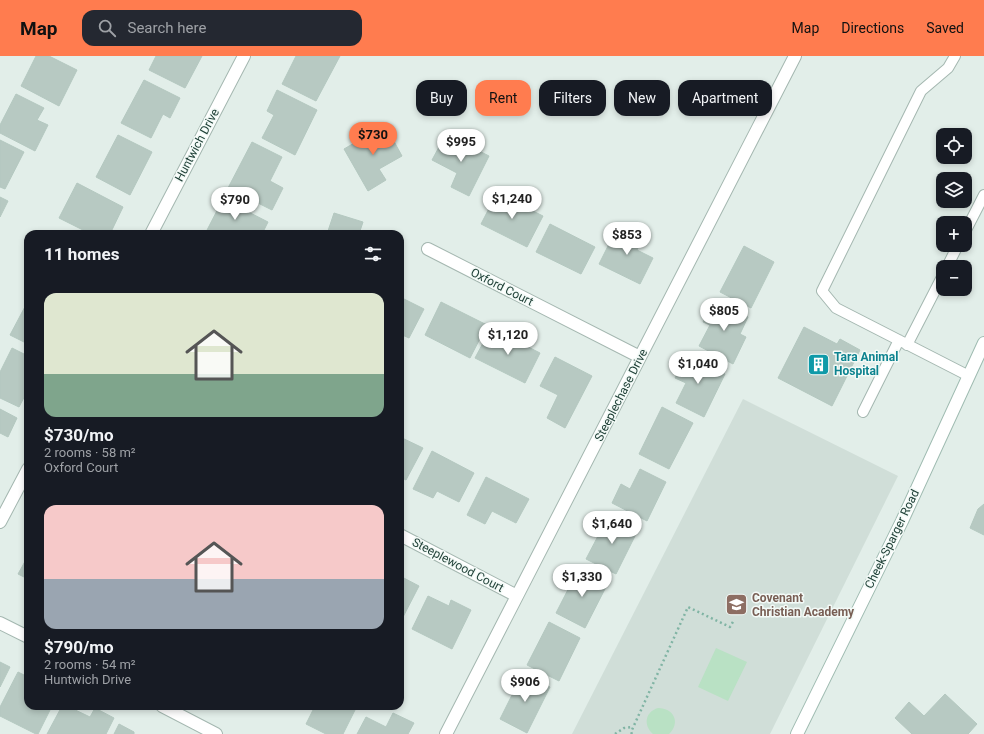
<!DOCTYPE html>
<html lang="en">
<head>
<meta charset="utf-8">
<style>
	:root { --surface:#171b24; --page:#242831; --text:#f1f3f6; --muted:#9ea1a6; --accent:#ff7c4f }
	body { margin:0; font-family:Roboto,sans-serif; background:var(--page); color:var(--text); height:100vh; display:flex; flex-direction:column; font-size:15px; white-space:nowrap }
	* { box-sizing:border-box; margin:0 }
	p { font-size:13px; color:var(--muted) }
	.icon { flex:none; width:22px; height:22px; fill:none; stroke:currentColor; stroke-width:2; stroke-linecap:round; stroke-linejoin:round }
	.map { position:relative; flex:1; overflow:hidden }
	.drawer { position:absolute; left:24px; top:174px; width:380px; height:480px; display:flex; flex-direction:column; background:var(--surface); border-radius:12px; box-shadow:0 2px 6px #0003 }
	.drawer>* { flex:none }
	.hud { position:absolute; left:416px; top:24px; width:380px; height:36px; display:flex; gap:8px }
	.controls { position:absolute; left:936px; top:72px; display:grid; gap:8px }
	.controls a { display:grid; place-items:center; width:36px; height:36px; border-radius:8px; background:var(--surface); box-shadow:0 2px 6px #0003; font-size:20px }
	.price { position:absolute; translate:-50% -34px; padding:0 9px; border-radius:14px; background:#fff; color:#222; font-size:13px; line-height:26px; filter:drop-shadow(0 1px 2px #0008) }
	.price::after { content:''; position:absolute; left:50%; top:24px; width:12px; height:9px; margin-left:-6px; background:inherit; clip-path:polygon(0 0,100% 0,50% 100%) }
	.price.active { background:var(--accent); color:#111 }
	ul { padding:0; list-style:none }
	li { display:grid; align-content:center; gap:8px; height:212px; padding:0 20px }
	li span { display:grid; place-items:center; height:124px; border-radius:12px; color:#555 }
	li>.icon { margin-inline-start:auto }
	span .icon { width:72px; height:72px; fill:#fffc; stroke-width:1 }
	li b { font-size:17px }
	h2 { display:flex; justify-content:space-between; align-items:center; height:48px; padding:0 20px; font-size:17px }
	.chip { padding:0 14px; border-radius:12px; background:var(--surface); box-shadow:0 2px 6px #0003; font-size:14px; line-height:36px }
	.chip.active { background:var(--accent); color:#111 }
	header { display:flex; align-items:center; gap:24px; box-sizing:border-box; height:56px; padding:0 20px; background:var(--accent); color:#111 }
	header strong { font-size:19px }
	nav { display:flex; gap:22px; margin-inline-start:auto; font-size:14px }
	.search { width:280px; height:36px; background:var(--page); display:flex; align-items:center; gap:10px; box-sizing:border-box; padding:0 14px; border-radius:12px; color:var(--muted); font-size:15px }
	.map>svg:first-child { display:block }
</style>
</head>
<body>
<header>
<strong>Map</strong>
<div class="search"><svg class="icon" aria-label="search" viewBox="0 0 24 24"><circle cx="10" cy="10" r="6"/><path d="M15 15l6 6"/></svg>Search here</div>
<nav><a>Map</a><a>Directions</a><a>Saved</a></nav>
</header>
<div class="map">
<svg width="984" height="678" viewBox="0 0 984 678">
	<rect width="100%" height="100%" fill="#e2eee9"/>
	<!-- built -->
	<path fill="#d0ded8" d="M743 343 898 420 770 678H572Z"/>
	<!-- green -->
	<path fill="#b9e1c4" d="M716 592 747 606 728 645 698 631Z
		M658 652C674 652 681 667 669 678H653C643 669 645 656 658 652Z"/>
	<!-- building -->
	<path fill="#b7c9c2" stroke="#b4c8c0" d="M36 0H49L77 14 59 50 21 30Z
		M156 0H202L185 32 149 14Z
		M296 0H340L316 45 282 28Z
		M144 24 180 42 170 62 163 58 151 82 121 67Z
		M277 34 317 54 295 99 262 82 274 59 267 55Z
		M16 38 44 52 37 64 48 69 35 95 0 77V69Z
		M385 69 402 100 379 113 386 124 368 135 344 93Z
		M446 78 489 100 469 140 451 131 457 117 432 104Z
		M118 79 152 96 130 139 96 121Z
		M0 84 24 96 5 133 0 131Z
		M252 86 282 101 270 125 283 132 272 154 228 132Z
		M77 127 123 151 110 178H91L59 162Z
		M497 137 543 160 527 191 481 168Z
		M0 141 8 145 0 161Z
		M223 143 268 166 262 178H205Z
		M334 157 363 166 359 178H327Z
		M550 168 595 191 581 218 536 196Z
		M625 169 645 178 637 194 653 202 640 228 599 208 612 182 617 184Z
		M744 190 774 206 751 252 720 236Z
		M400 241 424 253 409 282 400 278Z
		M715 244 748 261 740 278 746 281 733 308 699 290 710 269 703 266Z
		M28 245V288L10 279Z
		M441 246 487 269 470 302 425 279Z
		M804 271 837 288 840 283 860 294 832 350 778 322Z
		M491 272 540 297 525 327 475 302Z
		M12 292 28 300V334L19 351 0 342V316Z
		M687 298 725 318 704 361 676 347 686 327 675 322Z
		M555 301 592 320 565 372 547 362 558 339 540 330Z
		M662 351 693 367 669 413 639 398Z
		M0 353 17 362 8 381 0 377Z
		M400 381 423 392 406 424 400 421Z
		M432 395 474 417 459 446 437 435 433 442 413 433Z
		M640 413 666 426 647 465 612 447 621 428 630 433Z
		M486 421 529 443 516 467 492 455 485 468 467 459Z
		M984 448V479L970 472 978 453Z
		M609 459 638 474 616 518 586 503Z
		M28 500V523L18 518Z
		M579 512 608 527 585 572 556 557Z
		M400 520 419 530 402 563 400 562Z
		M428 540 449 550 451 544 471 554 452 593 412 573Z
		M549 566 580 582 559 625 527 609Z
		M0 606 10 611 0 631Z
		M18 616 28 621V650H52L38 678H36L0 660V651Z
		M523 617 550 631 527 677 500 663Z
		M945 638 977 668 968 678H912L895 662 909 646 924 660Z
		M62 650H67L90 661 95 652 114 662 106 678H47Z
		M315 650H357L343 678H326L306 668Z
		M393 657 414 667 408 678H357L366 661 386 671Z
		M119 668 134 676V678H114Z"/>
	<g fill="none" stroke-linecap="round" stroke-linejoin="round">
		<defs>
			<path id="lane" d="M955 0 948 12 921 35 822 235 836 252 969 320
				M965 176 984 139
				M947 211 958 189
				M907 289 943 219
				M863 356 899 284"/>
			<path id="street" d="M151 178 244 0
				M428 193 640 301
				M0 466 28 413
				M400 479 517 540
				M0 567 28 581
				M162 650 216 678
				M446 678 795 0"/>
			<path id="secondary" d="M797 678 902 465 984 287"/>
		</defs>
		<!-- lane casing -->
		<use href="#lane" stroke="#a4b7b0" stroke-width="12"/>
		<!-- street casing -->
		<use href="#street" stroke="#a4b7b0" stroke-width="14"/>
		<!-- secondary casing -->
		<use href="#secondary" stroke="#9fbbb1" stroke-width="14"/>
		<!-- path -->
		<path stroke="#80b4a4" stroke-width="2.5" stroke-dasharray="2 3" stroke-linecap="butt" d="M615 678 624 672 633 671
			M632 678 631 676 688 551 730 571 734 564"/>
		<!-- lane -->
		<use href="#lane" stroke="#fff" stroke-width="10"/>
		<!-- street -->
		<use href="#street" stroke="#fff" stroke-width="12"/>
		<!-- secondary -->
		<use href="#secondary" stroke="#fff" stroke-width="12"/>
	</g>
	<!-- icons -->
	<defs>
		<symbol id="building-square" viewBox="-11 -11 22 22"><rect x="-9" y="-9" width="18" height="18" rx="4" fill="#0f9aa8" stroke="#f3faf7"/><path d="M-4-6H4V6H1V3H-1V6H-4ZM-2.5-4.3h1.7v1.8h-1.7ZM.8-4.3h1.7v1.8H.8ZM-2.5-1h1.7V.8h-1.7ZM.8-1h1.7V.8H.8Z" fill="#fff"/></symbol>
		<symbol id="school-square" viewBox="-11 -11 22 22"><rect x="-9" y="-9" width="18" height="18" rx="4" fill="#8d6e63" stroke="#f3faf7"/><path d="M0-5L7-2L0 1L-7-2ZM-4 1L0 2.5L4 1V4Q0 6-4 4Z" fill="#fff"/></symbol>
	</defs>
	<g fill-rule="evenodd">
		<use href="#building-square" x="806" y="296" width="25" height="25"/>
		<use href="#school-square" x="724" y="536" width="25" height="25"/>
	</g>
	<g text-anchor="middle" stroke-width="3" stroke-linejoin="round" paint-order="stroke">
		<!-- street labels -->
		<g font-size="12" fill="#204138" stroke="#f3faf7">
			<text transform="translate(197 89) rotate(-62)" y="4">Huntwich Drive</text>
			<text transform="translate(502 231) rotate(27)" y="4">Oxford Court</text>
			<text transform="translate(621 339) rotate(-63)" y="4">Steeplechase Drive</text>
			<text transform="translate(892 483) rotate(-64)" y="4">Cheek-Sparger Road</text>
			<text transform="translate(458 509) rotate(28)" y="4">Steeplewood Court</text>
		</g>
		<!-- culture labels -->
		<g font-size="12" font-weight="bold" fill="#0d838f" stroke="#f3faf7" text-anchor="start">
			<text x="834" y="305">Tara Animal<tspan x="834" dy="14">Hospital</tspan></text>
		</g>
		<!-- education labels -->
		<g font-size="12" font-weight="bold" fill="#785e54" stroke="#f3faf7" text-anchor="start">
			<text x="752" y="546">Covenant<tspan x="752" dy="14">Christian Academy</tspan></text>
		</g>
	</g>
</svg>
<div class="controls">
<a><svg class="icon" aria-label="locate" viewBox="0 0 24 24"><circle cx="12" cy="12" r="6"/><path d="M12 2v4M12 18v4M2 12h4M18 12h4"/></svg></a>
<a><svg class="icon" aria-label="layers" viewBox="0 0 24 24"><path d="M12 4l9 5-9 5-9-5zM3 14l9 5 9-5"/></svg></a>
<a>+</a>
<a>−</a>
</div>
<b class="price active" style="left:373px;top:100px">$730</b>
<b class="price" style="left:461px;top:107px">$995</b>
<b class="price" style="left:512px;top:164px">$1,240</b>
<b class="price" style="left:235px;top:165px">$790</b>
<b class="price" style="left:627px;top:200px">$853</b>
<b class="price" style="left:724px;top:276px">$805</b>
<b class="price" style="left:508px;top:300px">$1,120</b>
<b class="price" style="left:698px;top:329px">$1,040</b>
<b class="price" style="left:612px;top:489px">$1,640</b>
<b class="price" style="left:582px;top:542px">$1,330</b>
<b class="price" style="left:525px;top:647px">$906</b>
<div class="hud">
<a class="chip">Buy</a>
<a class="chip active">Rent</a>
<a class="chip">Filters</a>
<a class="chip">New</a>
<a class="chip">Apartment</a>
</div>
<section class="drawer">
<h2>11 homes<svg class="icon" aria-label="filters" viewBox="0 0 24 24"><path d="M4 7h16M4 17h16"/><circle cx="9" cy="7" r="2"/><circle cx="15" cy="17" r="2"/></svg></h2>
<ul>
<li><span style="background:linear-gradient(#dfe7d0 65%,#7fa58c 0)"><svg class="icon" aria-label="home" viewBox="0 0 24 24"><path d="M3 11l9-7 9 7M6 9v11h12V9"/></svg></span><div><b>$730/mo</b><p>2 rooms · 58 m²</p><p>Oxford Court</p></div></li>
<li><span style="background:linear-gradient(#f6c9c9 60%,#9aa5b1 0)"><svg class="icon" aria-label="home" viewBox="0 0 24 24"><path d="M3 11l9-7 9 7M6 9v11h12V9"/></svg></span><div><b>$790/mo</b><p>2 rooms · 54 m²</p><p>Huntwich Drive</p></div></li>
</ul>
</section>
</div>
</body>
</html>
